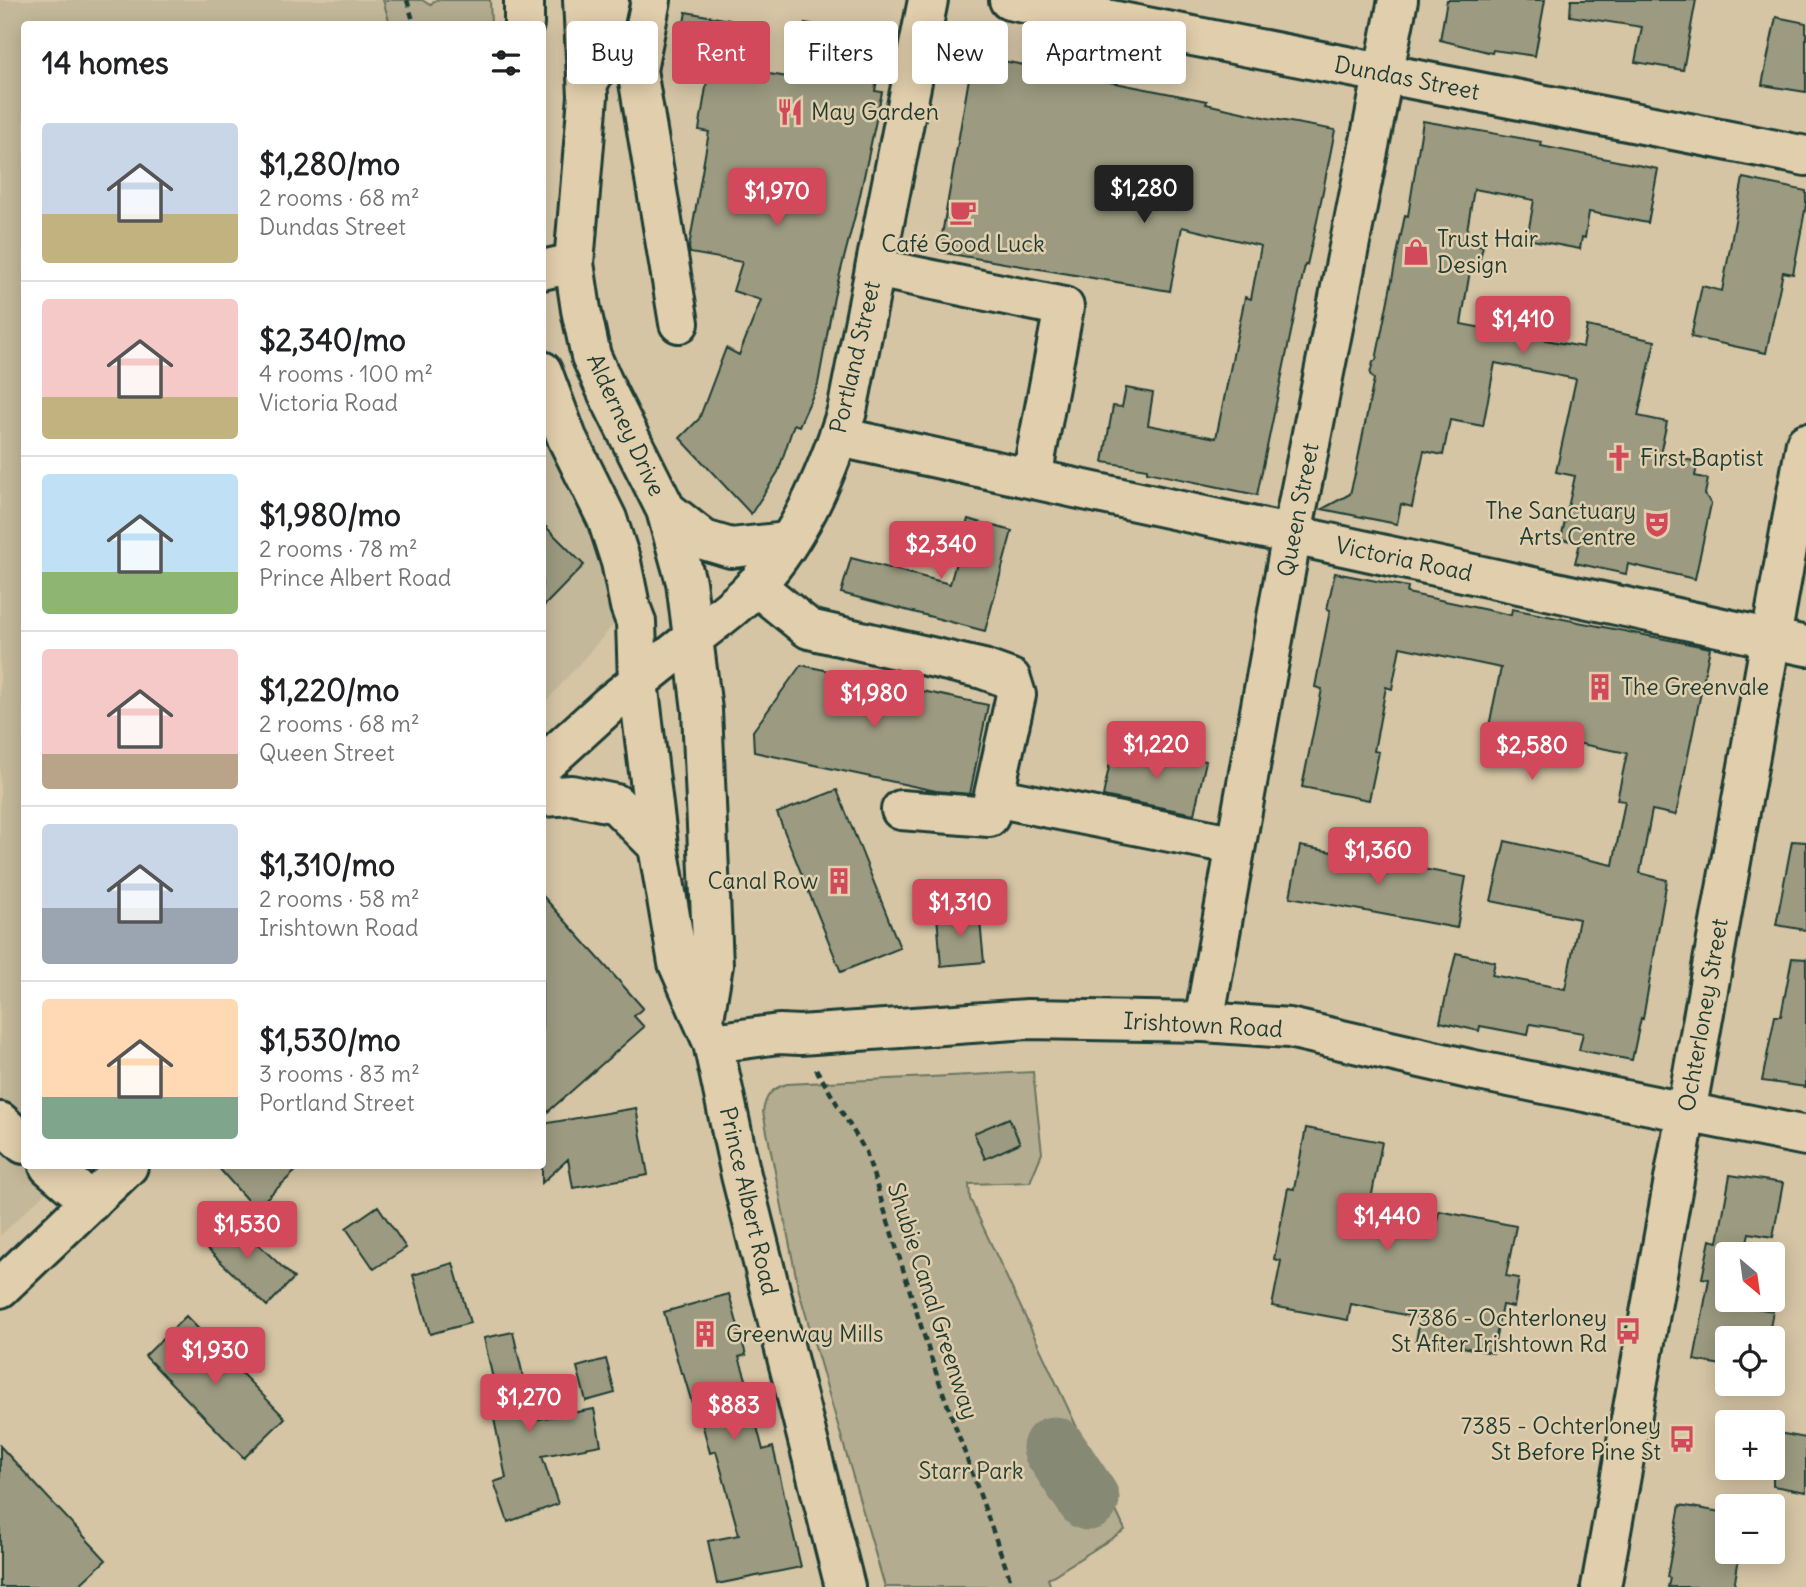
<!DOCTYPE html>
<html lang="en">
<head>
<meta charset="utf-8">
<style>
	:root { --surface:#fff; --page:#f6f6f6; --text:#202124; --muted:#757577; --line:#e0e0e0; --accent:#d1495b }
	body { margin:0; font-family:Delius,sans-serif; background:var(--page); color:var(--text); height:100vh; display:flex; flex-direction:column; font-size:26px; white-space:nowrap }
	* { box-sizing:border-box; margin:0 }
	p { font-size:23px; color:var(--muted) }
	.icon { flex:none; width:38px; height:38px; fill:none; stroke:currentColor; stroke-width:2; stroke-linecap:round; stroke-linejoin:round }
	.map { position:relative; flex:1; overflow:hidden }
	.side { position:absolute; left:21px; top:21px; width:525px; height:1148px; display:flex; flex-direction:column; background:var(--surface); border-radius:7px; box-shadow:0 4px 18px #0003 }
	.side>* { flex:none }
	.guide { position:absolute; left:567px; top:21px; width:665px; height:63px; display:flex; gap:14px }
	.needle { width:46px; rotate:151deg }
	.fabs { position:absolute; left:1715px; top:1242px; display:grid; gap:14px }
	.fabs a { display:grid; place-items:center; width:70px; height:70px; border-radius:7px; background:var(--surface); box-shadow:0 4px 18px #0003; font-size:35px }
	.price { position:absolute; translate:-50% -60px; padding:0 16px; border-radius:7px; background:var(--accent); color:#fff; font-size:23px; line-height:46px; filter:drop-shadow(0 2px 4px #0008) }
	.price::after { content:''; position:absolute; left:50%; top:42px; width:21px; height:16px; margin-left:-10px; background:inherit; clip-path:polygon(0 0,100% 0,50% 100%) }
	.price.on { background:#222; color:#fff }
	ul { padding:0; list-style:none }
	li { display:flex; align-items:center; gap:21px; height:175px; padding:0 21px }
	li+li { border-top:2px solid var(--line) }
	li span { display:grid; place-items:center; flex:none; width:196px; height:140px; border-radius:7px; color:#555 }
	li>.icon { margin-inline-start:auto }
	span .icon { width:84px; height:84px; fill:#fffc; stroke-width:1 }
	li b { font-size:30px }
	h2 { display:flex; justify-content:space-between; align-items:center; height:84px; padding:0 21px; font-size:30px }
	.tag { padding:0 24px; border-radius:7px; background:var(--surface); box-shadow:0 4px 18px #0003; font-size:24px; line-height:63px }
	.tag.on { background:var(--accent); color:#fff }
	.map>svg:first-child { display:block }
</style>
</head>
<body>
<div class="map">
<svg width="1806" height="1587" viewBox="0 0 1806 1587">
	<rect width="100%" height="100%" fill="#d5c5a5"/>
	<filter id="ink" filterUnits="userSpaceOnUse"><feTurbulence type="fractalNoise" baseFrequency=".0143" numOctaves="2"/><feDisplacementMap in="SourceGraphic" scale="14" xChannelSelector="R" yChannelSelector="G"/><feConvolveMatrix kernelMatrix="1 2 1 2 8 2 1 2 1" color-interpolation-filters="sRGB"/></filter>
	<g filter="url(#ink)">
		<!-- built -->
		<path fill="#c4b89a" d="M0 0H383L390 24H24V1166H73L0 1236Z
			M542 371 630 606 543 705H542Z"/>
		<!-- green -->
		<path fill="#b4ac90" stroke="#6a7462" stroke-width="2" d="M383 0H422L430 5 436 0H490L491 24H390Z
			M1033 1072 1042 1153 1030 1182 969 1184 970 1199 1125 1530 1048 1579 1051 1587H885L799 1291 763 1112C765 1097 771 1088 787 1084Z"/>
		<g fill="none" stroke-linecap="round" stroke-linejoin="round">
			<!-- river -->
			<path stroke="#868a74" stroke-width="63" d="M1054 1448 1088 1499"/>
		</g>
		<!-- building -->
		<path fill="#9c9b81" stroke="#1f3d34" stroke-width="2" d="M1447 0H1545L1535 56 1493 50 1492 53 1440 40Z
			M1571 0H1696L1683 70 1635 62 1642 27 1570 16Z
			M686 12 730 20 721 66 788 77 795 38 802 39 805 23 885 38 875 91 882 92 859 200 834 297 818 384 799 426 794 424 778 472 751 514 680 438 699 419 726 348 739 355 761 300 733 291 742 262 690 253 689 247 709 132 699 130 707 81 691 78 692 71 675 68Z
			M1776 17 1806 23V92L1762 85Z
			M973 55 1207 101 1206 104 1268 118 1335 130 1317 221 1307 265H1305L1257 495 1147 472V469L1103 462 1113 406 1122 407 1126 388 1153 393 1148 425 1216 438 1245 297 1251 299 1261 246 1182 227 1170 291 939 252Z
			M1423 121 1542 142 1541 146 1658 169 1648 223 1589 212 1585 238 1582 237 1580 249 1527 239 1534 200 1474 189 1465 242 1483 246 1477 272 1470 271 1461 324 1583 347 1587 326 1655 341 1638 416 1667 422 1660 454 1698 462 1695 476 1708 479 1705 494 1711 504 1695 579 1628 564 1626 574 1575 563 1580 543 1561 539 1575 476 1556 472 1576 379 1495 363 1483 426 1450 420 1443 455 1424 451 1412 507 1401 504 1397 524 1322 509 1350 494 1355 474 1374 379 1370 374 1373 362 1376 360 1405 215 1408 216Z
			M1743 178 1806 191V205L1793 274 1783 272 1766 353 1691 337 1702 286 1722 291Z
			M968 519 1012 531 985 631 841 593 851 558 950 584Z
			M542 523 584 565 542 608Z
			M1335 573 1408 587 1407 593 1511 615 1512 609 1710 648 1676 815 1652 810 1640 873 1667 880 1643 1019 1641 1018 1632 1060 1579 1050 1583 1033 1530 1024 1528 1035 1480 1026 1479 1031 1440 1022 1456 953 1495 962 1492 975 1565 989 1579 919 1491 901 1505 841 1613 865 1625 801 1617 800 1627 753 1489 726 1501 668 1400 647 1392 689 1386 687 1374 751 1379 752 1369 800 1302 787 1322 689 1315 687 1330 610 1327 609Z
			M801 665 988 705 970 794 936 791 754 752 753 731Z
			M1112 753 1142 758 1143 753 1165 758 1166 753 1206 761 1194 814 1103 796Z
			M837 790 900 948 841 972 777 813Z
			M1792 841 1806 842V930L1776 925Z
			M1300 846 1466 877 1457 928 1290 897Z
			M542 895 643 1008 634 1016 644 1027 542 1117Z
			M979 911 984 962 941 966 937 915Z
			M1792 958 1806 959V1087L1762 1081 1775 1016H1781Z
			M636 1108 648 1175 573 1188 568 1159 542 1183V1124Z
			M1009 1118 1020 1143 985 1159 974 1133Z
			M1306 1128 1382 1142 1367 1220 1435 1232 1439 1211 1516 1226 1506 1276 1519 1278 1514 1307 1502 1305 1493 1353 1442 1343 1441 1346 1416 1342 1420 1318 1351 1304 1348 1320 1272 1306 1281 1261 1274 1259 1288 1188 1294 1189Z
			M217 1166H301L255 1209Z
			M1730 1175 1783 1183 1773 1237 1749 1233 1744 1255H1727V1300L1755 1302 1754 1308 1773 1311 1768 1339H1727V1366L1694 1360 1709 1279 1702 1278 1710 1240 1718 1242Z
			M378 1206 406 1248 374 1269 346 1228Z
			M227 1215 294 1278 267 1306 201 1243Z
			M453 1263 470 1323 430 1334 413 1275Z
			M729 1294 746 1355 739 1357 751 1395 749 1396 763 1450 773 1447 801 1567 717 1584 708 1541 739 1535 716 1451 710 1453 699 1412 695 1413 683 1373H681L664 1312Z
			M186 1316 285 1418 244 1458 145 1356Z
			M513 1332 533 1420 594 1409 601 1445 542 1456 558 1504 508 1522 494 1482 506 1478 489 1394 496 1393 484 1338Z
			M606 1359 615 1393 586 1401 577 1367Z
			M1773 1432 1806 1438V1492L1773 1486Z
			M0 1446 106 1560 77 1587H0Z
			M1680 1505 1727 1513V1552H1740L1734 1587H1668L1670 1578 1667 1577Z"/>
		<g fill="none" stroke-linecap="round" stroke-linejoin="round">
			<defs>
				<path id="minor" d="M651 0 637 70 679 323
					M1009 0 1806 156
					M592 76 609 0
					M875 268 1064 307 1036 455 1033 479
					M542 270 574 263
					M839 437 1806 646
					M755 585 809 629 983 669 1011 679 1016 695 989 817 901 810
					M693 638C711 624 731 610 747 594 797 545 826 477 847 411L928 0
					M994 797 1236 845
					M1204 1022 1292 534 1398 0
					M713 1043 779 1034 800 1035 1028 1019 1204 1022 1289 1028 1469 1069 1806 1136
					M0 1122 24 1144
					M49 1166 91 1202"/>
				<path id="major" d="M524 0V24
					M583 0 588 96 574 263 581 310 591 356 608 394 666 510 686 582 702 710 713 965 704 1019
					M542 371 567 438 607 519 621 562 630 606 636 622 638 682 658 846 678 963 713 1043 741 1175 845 1587
					M666 510 704 540 731 548 787 542
					M542 766 610 704 693 638
					M542 797 572 795 616 804 658 846
					M0 1288 128 1166
					M1601 1587 1806 443"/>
			</defs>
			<!-- minor casing -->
			<use href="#minor" stroke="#1f3d34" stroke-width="44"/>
			<!-- major casing -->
			<use href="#major" stroke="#1f3d34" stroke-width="44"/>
			<!-- path -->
			<path stroke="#1f3d34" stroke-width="4.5" stroke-dasharray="7 5" stroke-linecap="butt" d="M407 0 414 24
				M816 1069 866 1152 934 1367 1013 1587"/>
			<!-- minor -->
			<use href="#minor" stroke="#e1ceac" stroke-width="38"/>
			<!-- major -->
			<use href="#major" stroke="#e1ceac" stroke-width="38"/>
		</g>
	</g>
	<!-- icons -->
	<defs>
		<symbol id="restaurant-bare" viewBox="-9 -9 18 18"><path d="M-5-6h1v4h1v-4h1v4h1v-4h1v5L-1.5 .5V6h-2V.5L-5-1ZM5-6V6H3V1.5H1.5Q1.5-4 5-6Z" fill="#d1495b" stroke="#e1ceac" stroke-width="2.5" paint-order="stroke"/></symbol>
		<symbol id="cafe-bare" viewBox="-9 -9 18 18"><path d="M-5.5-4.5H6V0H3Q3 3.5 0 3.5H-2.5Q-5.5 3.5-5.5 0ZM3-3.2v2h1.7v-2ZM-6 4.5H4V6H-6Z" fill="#d1495b" stroke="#e1ceac" stroke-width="2.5" paint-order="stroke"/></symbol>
		<symbol id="shop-bare" viewBox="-9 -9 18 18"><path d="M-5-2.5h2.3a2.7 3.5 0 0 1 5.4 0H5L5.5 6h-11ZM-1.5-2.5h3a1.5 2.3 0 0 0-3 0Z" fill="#d1495b" stroke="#e1ceac" stroke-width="2.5" paint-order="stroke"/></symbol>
		<symbol id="church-bare" viewBox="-9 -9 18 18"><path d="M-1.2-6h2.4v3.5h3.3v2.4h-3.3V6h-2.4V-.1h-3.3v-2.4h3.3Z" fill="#d1495b" stroke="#e1ceac" stroke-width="2.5" paint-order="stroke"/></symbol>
		<symbol id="theatre-bare" viewBox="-9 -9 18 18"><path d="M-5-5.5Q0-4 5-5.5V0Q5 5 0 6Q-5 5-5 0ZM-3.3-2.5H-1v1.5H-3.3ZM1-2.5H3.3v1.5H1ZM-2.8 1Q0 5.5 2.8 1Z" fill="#d1495b" stroke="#e1ceac" stroke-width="2.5" paint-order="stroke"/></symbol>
		<symbol id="building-bare" viewBox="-9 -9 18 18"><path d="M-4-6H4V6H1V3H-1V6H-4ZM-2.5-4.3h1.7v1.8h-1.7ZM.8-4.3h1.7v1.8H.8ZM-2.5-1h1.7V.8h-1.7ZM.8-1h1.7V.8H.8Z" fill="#d1495b" stroke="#e1ceac" stroke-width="2.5" paint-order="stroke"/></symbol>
		<symbol id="bus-bare" viewBox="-9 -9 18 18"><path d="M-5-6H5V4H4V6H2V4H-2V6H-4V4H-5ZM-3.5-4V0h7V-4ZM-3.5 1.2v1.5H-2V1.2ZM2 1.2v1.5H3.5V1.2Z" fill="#d1495b" stroke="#e1ceac" stroke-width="2.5" paint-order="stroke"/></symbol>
	</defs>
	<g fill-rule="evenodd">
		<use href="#restaurant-bare" x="771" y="93" width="38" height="38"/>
		<use href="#cafe-bare" x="944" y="193" width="38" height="38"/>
		<use href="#shop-bare" x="1397" y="233" width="38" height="38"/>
		<use href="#church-bare" x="1600" y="439" width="38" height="38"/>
		<use href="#theatre-bare" x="1638" y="505" width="38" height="38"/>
		<use href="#building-bare" x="1581" y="668" width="38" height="38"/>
		<use href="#building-bare" x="820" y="862" width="38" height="38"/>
		<use href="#bus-bare" x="1609" y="1312" width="38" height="38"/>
		<use href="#building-bare" x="686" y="1315" width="38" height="38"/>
		<use href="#bus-bare" x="1663" y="1420" width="38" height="38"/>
	</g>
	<g text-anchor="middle" stroke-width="5" stroke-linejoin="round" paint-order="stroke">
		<!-- street labels -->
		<g font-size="23" fill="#1f3d34" stroke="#e1ceac">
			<text transform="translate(1407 78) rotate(11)" y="8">Dundas Street</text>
			<text transform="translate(855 357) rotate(-77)" y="8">Portland Street</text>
			<text transform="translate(626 425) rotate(65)" y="8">Alderney Drive</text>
			<text transform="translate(1298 510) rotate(-79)" y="8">Queen Street</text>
			<text transform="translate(1404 559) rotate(12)" y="8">Victoria Road</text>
			<text transform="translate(1703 1015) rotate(-80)" y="8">Ochterloney Street</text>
			<text transform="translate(1203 1025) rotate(3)" y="8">Irishtown Road</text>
			<text transform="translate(749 1201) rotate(77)" y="8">Prince Albert Road</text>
			<text transform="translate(933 1301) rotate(72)" y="8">Shubie Canal Greenway</text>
		</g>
		<!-- poi labels -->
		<g font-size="23" fill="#1f3d34" stroke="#e1ceac" text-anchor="start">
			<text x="811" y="120">May Garden</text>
			<text x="1437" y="247">Trust Hair<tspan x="1437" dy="26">Design</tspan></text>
			<text x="963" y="252" text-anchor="middle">Café Good Luck</text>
			<text x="1640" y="466">First Baptist</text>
			<text x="1636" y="519" text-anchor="end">The Sanctuary<tspan x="1636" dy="26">Arts Centre</tspan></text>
			<text x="1621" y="695">The Greenvale</text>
			<text x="818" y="889" text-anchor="end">Canal Row</text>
			<text x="1607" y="1326" text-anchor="end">7386 - Ochterloney<tspan x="1607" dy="26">St After Irishtown Rd</tspan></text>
			<text x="726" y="1342">Greenway Mills</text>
			<text x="1661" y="1434" text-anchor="end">7385 - Ochterloney<tspan x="1661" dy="26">St Before Pine St</tspan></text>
		</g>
		<!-- park labels -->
		<g font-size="23" fill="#264339" stroke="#e1ceac">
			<text x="971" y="1479">Starr Park</text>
		</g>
	</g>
</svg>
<div class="fabs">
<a><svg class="needle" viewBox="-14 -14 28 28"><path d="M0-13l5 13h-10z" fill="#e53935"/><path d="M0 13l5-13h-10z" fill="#757577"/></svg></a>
<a><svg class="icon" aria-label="locate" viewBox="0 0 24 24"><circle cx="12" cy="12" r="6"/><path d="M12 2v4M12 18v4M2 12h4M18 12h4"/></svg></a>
<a>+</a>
<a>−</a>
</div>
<b class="price on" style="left:1144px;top:225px">$1,280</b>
<b class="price" style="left:777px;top:228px">$1,970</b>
<b class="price" style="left:1523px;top:356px">$1,410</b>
<b class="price" style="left:941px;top:581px">$2,340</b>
<b class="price" style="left:874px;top:730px">$1,980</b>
<b class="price" style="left:1156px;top:781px">$1,220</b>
<b class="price" style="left:1532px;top:782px">$2,580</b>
<b class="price" style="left:1378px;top:887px">$1,360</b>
<b class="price" style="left:960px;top:939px">$1,310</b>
<b class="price" style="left:1387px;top:1253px">$1,440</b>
<b class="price" style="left:247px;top:1261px">$1,530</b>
<b class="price" style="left:215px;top:1387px">$1,930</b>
<b class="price" style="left:529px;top:1434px">$1,270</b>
<b class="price" style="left:734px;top:1442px">$883</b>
<div class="guide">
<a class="tag">Buy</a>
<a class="tag on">Rent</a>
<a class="tag">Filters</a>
<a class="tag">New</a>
<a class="tag">Apartment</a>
</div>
<section class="side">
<h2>14 homes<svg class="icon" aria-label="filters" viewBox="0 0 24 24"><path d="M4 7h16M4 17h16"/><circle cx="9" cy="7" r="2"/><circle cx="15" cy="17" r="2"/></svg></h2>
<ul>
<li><span style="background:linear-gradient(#c9d6e8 65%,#c2b280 0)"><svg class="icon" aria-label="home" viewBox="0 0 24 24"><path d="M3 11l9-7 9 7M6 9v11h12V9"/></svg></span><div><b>$1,280/mo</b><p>2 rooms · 68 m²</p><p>Dundas Street</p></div></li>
<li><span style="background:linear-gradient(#f6c9c9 70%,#c2b280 0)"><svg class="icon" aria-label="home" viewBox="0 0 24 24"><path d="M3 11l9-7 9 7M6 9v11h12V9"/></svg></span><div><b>$2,340/mo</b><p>4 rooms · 100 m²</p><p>Victoria Road</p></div></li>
<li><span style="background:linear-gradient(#bfe0f5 70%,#8fb573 0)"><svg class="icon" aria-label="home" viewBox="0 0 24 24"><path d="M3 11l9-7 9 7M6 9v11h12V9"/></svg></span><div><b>$1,980/mo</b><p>2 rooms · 78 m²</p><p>Prince Albert Road</p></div></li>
<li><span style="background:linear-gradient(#f6c9c9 75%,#b9a48a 0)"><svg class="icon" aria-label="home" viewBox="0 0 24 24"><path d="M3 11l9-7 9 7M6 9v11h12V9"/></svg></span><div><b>$1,220/mo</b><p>2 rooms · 68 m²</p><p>Queen Street</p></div></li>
<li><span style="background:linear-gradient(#c9d6e8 60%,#9aa5b1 0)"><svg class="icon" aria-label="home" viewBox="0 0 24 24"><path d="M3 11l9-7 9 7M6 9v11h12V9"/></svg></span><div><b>$1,310/mo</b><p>2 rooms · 58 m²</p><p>Irishtown Road</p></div></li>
<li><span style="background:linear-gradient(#ffd9b3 70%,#7fa58c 0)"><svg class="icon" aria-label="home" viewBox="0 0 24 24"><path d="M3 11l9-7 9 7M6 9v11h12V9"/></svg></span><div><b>$1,530/mo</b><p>3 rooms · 83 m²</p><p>Portland Street</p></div></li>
</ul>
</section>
</div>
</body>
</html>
